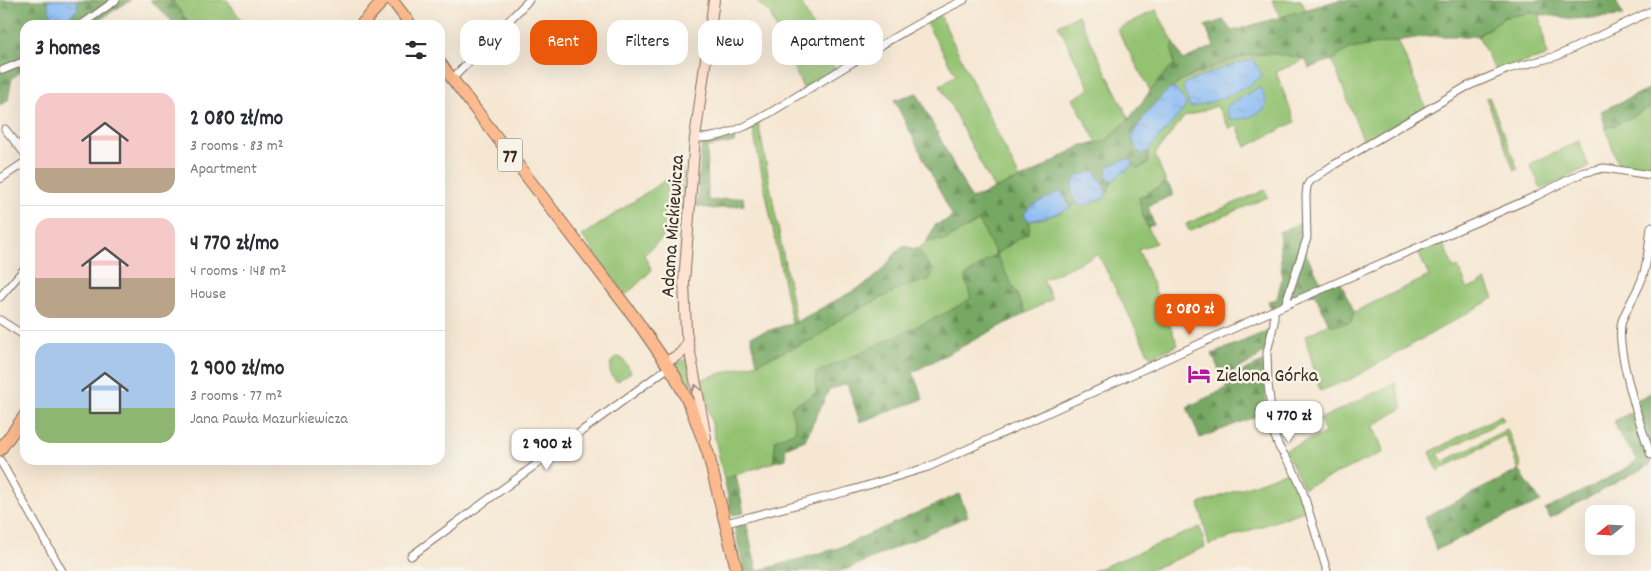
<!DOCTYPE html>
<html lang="en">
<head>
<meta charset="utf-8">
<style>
	:root { --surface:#fff; --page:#f2f2f3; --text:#2b2b33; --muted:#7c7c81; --line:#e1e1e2; --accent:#ea580c }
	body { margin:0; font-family:Dekko,sans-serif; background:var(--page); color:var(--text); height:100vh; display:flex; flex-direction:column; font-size:19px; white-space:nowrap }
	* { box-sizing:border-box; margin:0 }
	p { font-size:16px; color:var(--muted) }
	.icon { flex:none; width:28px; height:28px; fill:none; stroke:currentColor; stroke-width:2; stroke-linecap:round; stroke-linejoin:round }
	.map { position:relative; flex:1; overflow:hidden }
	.sheet { position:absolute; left:20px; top:20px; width:425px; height:445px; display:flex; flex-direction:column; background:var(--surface); border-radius:15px; box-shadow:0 5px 20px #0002 }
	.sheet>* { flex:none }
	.guide { position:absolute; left:460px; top:20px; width:475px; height:45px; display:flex; gap:10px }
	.needle { width:32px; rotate:252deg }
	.buttons { position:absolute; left:1585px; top:505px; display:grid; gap:10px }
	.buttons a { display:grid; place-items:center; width:50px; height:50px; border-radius:10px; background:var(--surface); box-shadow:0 5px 20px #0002; font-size:25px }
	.price { position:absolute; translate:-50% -42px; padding:0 11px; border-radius:10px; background:#fff; color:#222; font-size:16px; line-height:32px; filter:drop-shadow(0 1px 2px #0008) }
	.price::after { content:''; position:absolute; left:50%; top:30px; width:15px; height:11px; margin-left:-8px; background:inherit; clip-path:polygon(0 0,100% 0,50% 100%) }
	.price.active { background:var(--accent); color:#fff }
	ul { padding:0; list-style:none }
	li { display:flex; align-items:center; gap:15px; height:125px; padding:0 15px }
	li+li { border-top:1px solid var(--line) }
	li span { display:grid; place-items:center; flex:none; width:140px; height:100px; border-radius:15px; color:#555 }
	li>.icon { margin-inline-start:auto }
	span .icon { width:60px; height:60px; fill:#fffc; stroke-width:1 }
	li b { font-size:21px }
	h2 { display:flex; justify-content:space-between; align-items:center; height:60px; padding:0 15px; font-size:21px }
	.pill { padding:0 18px; border-radius:15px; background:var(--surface); box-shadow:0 5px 20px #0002; font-size:18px; line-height:45px }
	.pill.active { background:var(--accent); color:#fff }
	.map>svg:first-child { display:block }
</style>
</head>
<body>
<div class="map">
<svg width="1651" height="571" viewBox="0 0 1651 571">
	<defs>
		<pattern id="forest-firs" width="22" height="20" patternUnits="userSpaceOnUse" patternTransform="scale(1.25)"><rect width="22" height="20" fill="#76a863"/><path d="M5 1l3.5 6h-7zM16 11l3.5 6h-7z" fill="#628951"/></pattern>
		<pattern id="water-ripples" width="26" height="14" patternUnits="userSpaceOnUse" patternTransform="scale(1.25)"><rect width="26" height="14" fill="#88bbf5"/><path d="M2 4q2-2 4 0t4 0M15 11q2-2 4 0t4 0" fill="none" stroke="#7098c6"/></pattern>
	</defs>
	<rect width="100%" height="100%" fill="#f7f3e8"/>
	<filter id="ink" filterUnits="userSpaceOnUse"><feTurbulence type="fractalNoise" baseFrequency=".02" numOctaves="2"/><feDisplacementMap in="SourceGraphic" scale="10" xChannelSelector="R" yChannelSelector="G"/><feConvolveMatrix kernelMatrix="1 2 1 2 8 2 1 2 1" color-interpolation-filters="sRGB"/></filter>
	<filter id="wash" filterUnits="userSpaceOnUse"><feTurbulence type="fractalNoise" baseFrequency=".0096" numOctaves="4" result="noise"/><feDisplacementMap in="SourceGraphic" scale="20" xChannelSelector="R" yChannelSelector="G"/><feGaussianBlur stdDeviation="1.12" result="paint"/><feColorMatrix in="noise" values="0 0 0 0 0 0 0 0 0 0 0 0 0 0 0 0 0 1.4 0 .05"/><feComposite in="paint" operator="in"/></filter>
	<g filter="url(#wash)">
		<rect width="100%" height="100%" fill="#f6e7d3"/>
		<!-- green -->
		<path fill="#93c271" stroke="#677648" d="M172 0H227L245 25H190Z
			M755 0H800L813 28 835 69 803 88 770 14Z
			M1272 0H1301L1306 10 1281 17Z
			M1156 10 1174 43 1172 50 1174 64 1150 91 1117 29Z
			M1531 13 1540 14 1547 56 1495 70 1478 36 1505 17Z
			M940 15 1020 179 994 189 940 85 956 75 926 23Z
			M1078 15 1129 119 1104 142 1097 143 1073 99 1090 89 1058 25Z
			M1398 40 1426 108 1364 142 1332 60 1349 49Z
			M1274 53 1306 59 1276 72 1295 122 1246 147 1237 126 1229 128 1217 106 1184 117 1155 154 1166 183 1139 198 1144 220 1156 243 1138 249 1178 345 1150 357 1098 254 1043 280 1052 299 1026 313 996 254 965 277 971 298 948 312 900 335 816 393 796 431 775 440 774 462 724 479 702 379 757 363 818 337 837 321 902 287 929 280 933 271 917 249 924 245 927 241 945 240 979 221 996 254 1029 232V221C1044 218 1063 214 1076 203L1081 206 1105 198 1112 181 1133 165 1137 169 1148 152 1166 92 1186 78 1247 56Z
			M1489 97 1518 169 1514 170 1486 98Z
			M1651 107V172L1618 165 1606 129Z
			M758 122 796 322 792 323 752 125Z
			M1579 141 1589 167 1541 189 1530 164Z
			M683 168 680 222 644 255 652 270 626 295 582 236Z
			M1265 190 1268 197 1189 231 1186 224Z
			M1441 239 1454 269 1458 267 1468 289 1486 281 1494 298 1351 379 1320 391 1305 336 1329 324 1336 325 1351 322 1354 312 1429 276 1417 250Z
			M617 357 622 358 631 371 630 373 618 381 615 380 610 372 611 362Z
			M687 358 694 398 675 363 681 362Z
			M1395 383 1403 408 1373 426 1384 452 1304 488 1285 450 1325 433 1320 419Z
			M1501 415 1504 420 1438 454 1443 462 1507 429 1521 465 1519 470 1505 435 1438 471 1430 452Z
			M1290 471 1298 489 1304 511 1209 545 1199 504Z
			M1200 527 1205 547 1148 571H1093Z"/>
		<!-- forest -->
		<path fill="url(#forest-firs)" stroke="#586940" d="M0 0H131L91 25H25V69L12 78 8 100 0 105Z
			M150 0H172L190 25H176Z
			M1339 0H1615L1624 16 1574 19 1531 13 1505 17 1478 36H1427L1349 49 1332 60 1309 68 1305 59C1286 55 1269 52 1249 55 1237 57 1195 73 1184 79 1171 87 1133 123 1133 138 1133 145 1138 149 1142 154L1148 151V164L1137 169 1133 165V161L1106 176 1112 181 1107 193 1102 182 1072 191 1076 203 1071 208 1066 198 1024 214 1029 221V232L996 254 1026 313 913 372 923 399 860 422 847 384 829 390 805 440 785 448 786 459 774 462 775 440 796 431 791 407 816 393V373L948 312 971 298 965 277 996 254 979 221 945 240 927 241 935 225 948 220 952 215 894 100 917 93 971 199 1033 173 1082 145 1104 142 1129 119 1158 81 1174 64 1172 49 1174 43 1183 60 1214 46 1205 26 1223 20 1232 31Z
			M1651 88V107L1606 129 1601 111Z
			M733 133 735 142 707 147 708 201 743 197 744 205 714 209 697 206 702 140 713 141Z
			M1166 183 1170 187 1173 195 1148 206 1154 225 1148 227 1144 220 1139 198Z
			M1306 221 1305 237 1283 304 1271 309 1268 301 1277 299 1282 278 1279 232Z
			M902 246 917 249 933 271 929 280 902 287 837 321 818 337 757 363 751 336 796 322 866 284 881 271Z
			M1304 250 1323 286 1339 279 1354 312 1351 322 1336 325 1329 324 1315 294 1289 301Z
			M1270 330 1266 350 1253 361 1222 377 1212 354Z
			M1263 362 1267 412 1200 438 1187 407 1227 388 1223 380Z
			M1651 393V448L1636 400Z
			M1634 411 1647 453 1651 460V464L1550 518 1545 510 1622 471 1638 460 1621 438 1614 421Z
			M1519 470 1541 502 1493 522 1436 550 1425 517Z
			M736 475 744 513 732 515 724 479Z
			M959 494 968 516 847 569 840 571H744L734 525 746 522 757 571 838 548Z"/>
		<!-- water -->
		<path fill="url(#water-ripples)" stroke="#62728a" d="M47 0H77L78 9 59 25H54Z
			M1253 59 1262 75C1253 88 1207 105 1190 107L1183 87 1187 82 1235 64Z
			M1259 87C1262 92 1267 99 1266 105 1264 115 1239 121 1230 119L1226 108 1231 103Z
			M1170 89H1176L1186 103 1185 108 1148 151 1142 154 1137 151 1132 137C1141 119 1155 101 1170 89Z
			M1126 159 1133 161V165L1112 181 1106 176 1108 167Z
			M1095 171 1107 193 1105 198 1081 206C1069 199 1070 186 1077 176Z
			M1061 191 1071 208 1047 217 1029 221 1024 214 1031 206Z"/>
	</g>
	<g filter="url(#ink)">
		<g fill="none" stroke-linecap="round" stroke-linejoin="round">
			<defs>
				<path id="street" d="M81 25 116 0
					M3 70 25 61
					M452 79 529 0
					M5 129 25 154
					M695 138C735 140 773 110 805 91 858 60 909 26 964 0
					M0 179 25 162
					M1651 227C1649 243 1648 260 1643 276 1638 292 1627 306 1622 321 1614 346 1641 428 1651 455
					M0 297 25 268
					M1285 305 1307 238 1306 196 1307 186 1310 181 1332 166 1466 87 1508 69 1557 56 1651 11
					M1274 310V323L1267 352 1268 384 1274 434 1279 447 1293 469 1302 489 1327 571
					M0 320 25 336
					M0 460 62 571
					M726 523 849 491 928 467 1274 310 1536 196 1582 173 1604 168 1651 175
					M411 556 669 367"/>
				<path id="secondary" d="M666 362 680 354 688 343
					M706 438 686 331 684 282 695 138 714 0"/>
				<path id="primary" d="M392 0 411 25
					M361 25 384 0
					M440 63 635 318 675 376 691 408 708 453 737 571
					M0 450 25 415"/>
			</defs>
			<!-- street casing -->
			<use href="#street" stroke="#7c6c5d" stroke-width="9"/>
			<!-- secondary casing -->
			<use href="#secondary" stroke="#7c6c5d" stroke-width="12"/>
			<!-- primary casing -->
			<use href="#primary" stroke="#7c6c5d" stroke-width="13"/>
			<!-- street -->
			<use href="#street" stroke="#fff" stroke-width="7"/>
			<!-- secondary -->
			<use href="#secondary" stroke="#fee3d2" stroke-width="10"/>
			<!-- primary -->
			<use href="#primary" stroke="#fcba8e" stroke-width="11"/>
		</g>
		<!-- one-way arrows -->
		<defs><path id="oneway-chevron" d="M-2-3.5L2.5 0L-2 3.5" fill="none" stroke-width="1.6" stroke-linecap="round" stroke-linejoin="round" transform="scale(1.25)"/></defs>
		<use stroke="#9c8678" href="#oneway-chevron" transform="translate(696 388) rotate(-102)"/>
	</g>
	<!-- icons -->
	<defs>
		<symbol id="hotel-bare" viewBox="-9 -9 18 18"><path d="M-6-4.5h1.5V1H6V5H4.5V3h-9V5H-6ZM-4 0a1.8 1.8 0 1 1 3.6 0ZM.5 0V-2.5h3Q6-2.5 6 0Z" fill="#b5179e" stroke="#f7f3e8" stroke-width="2.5" paint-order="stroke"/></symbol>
	</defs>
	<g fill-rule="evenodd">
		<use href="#hotel-bare" x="1183" y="358" width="32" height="32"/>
	</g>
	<g text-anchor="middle" stroke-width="5" stroke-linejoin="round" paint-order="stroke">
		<!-- shield labels -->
		<rect fill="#f7f3e8" stroke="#73665b" stroke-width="1" x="497.5" y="138.5" width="25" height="33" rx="4"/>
		<g font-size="19" font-weight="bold" fill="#3b2a1e">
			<text x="510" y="162">77</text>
		</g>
		<!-- street labels -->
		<g font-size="20" fill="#3b2a1e" stroke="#f7f3e8">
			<text transform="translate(671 226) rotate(-86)" y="7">Adama Mickiewicza</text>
		</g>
		<!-- poi labels -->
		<g font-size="20" fill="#3b2a1e" stroke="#f7f3e8" text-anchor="start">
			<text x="1216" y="381">Zielona Górka</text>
		</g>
	</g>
</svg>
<div class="buttons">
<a><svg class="needle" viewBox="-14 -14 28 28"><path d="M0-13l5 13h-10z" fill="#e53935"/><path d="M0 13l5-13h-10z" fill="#7c7c81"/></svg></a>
</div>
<b class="price active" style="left:1190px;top:336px">2 080 zł</b>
<b class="price" style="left:1289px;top:443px">4 770 zł</b>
<b class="price" style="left:547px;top:471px">2 900 zł</b>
<div class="guide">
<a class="pill">Buy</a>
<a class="pill active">Rent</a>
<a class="pill">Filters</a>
<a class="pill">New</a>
<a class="pill">Apartment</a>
</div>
<section class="sheet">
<h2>3 homes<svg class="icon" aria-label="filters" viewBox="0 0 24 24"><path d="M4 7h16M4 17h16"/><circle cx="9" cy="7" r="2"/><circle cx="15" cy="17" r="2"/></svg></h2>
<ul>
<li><span style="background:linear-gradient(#f6c9c9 75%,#b9a48a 0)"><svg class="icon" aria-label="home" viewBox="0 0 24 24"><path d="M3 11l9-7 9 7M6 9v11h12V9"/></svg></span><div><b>2 080 zł/mo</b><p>3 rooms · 83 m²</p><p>Apartment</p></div></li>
<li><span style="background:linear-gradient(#f6c9c9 60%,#b9a48a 0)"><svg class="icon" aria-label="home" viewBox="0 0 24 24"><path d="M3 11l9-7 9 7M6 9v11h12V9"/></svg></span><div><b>4 770 zł/mo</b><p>4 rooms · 148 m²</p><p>House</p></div></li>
<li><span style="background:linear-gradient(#a9c7e8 65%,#8fb573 0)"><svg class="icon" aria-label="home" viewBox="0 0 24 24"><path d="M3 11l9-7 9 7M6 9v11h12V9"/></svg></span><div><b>2 900 zł/mo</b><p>3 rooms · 77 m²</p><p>Jana Pawła Mazurkiewicza</p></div></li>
</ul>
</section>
</div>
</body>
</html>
